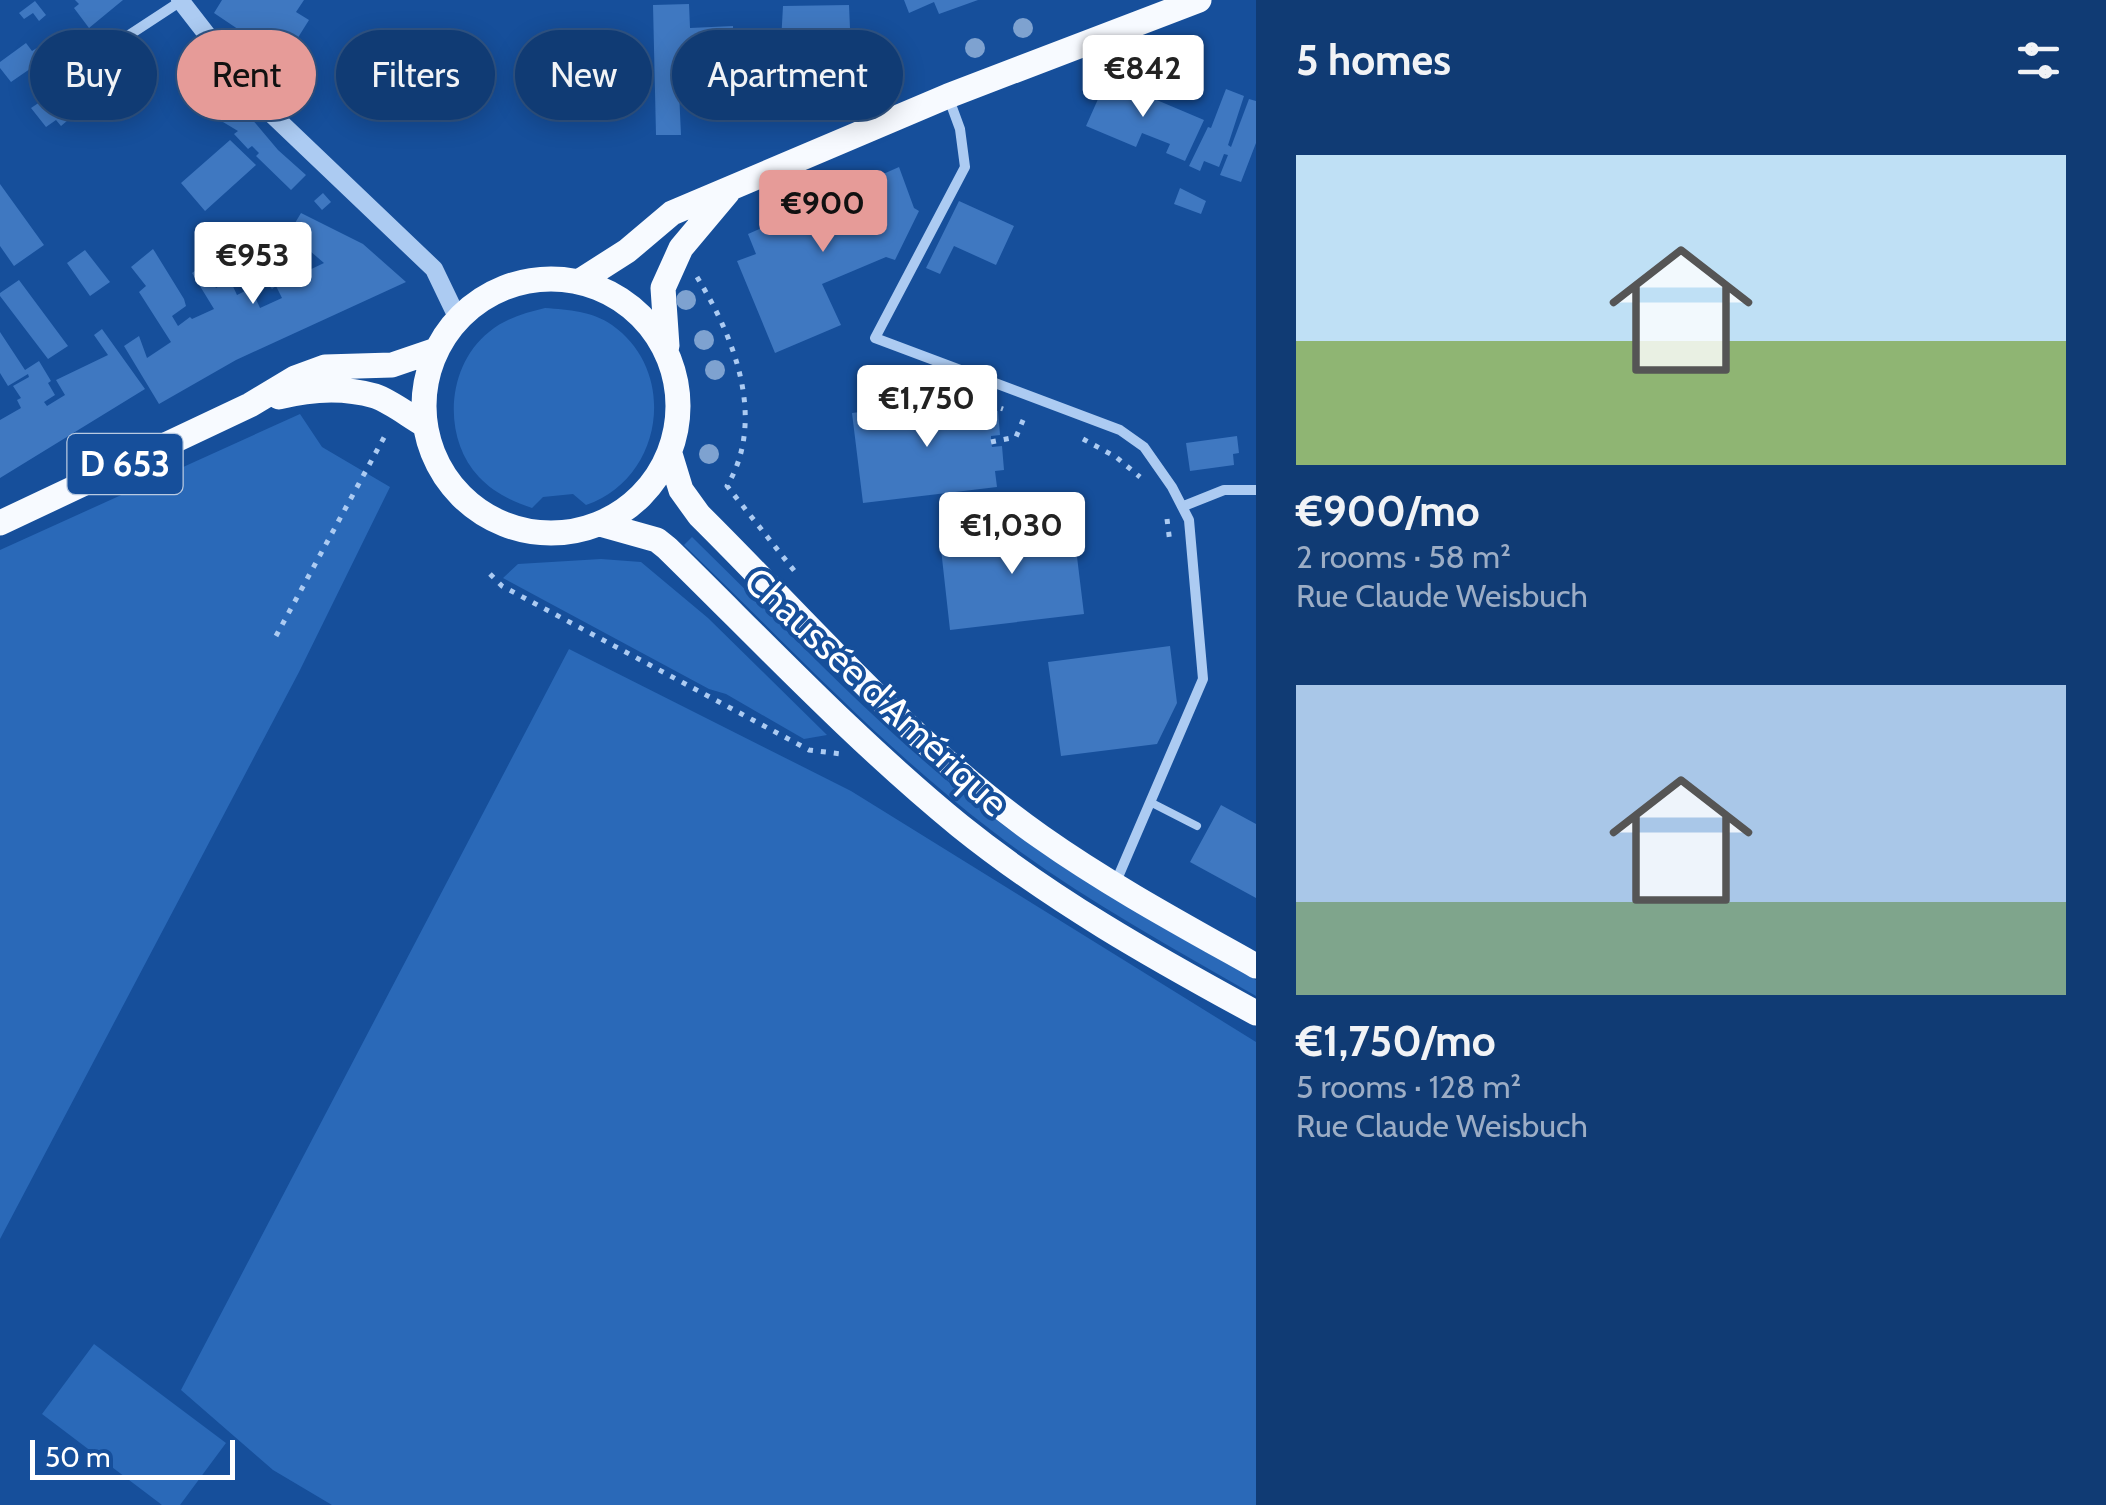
<!DOCTYPE html>
<html lang="en">
<head>
<meta charset="utf-8">
<style>
	:root { --surface:#103b74; --page:#194279; --text:#f1f3f6; --muted:#9cadc5; --line:#305586; --accent:#e69b98 }
	body { margin:0; font-family:Cabin,sans-serif; background:var(--page); color:var(--text); height:100vh; display:flex; flex-direction:column; font-size:38px; white-space:nowrap }
	* { box-sizing:border-box; margin:0 }
	p { font-size:32px; color:var(--muted) }
	.icon { flex:none; width:55px; height:55px; fill:none; stroke:currentColor; stroke-width:2; stroke-linecap:round; stroke-linejoin:round }
	.map { position:relative; flex:1; overflow:hidden }
	.side { display:flex; flex-direction:column; background:var(--surface); width:850px }
	.side>* { flex:none }
	.top-card { position:absolute; left:30px; top:30px; width:950px; height:90px; display:flex; gap:20px }
	.scale { position:absolute; left:30px; bottom:25px; width:205px; box-sizing:border-box; padding-left:10px; border:5px solid #fff; border-top:0; font-size:28px; line-height:35px; white-space:nowrap; color:#fff; -webkit-text-stroke:8px #164f9b; paint-order:stroke }
	.price { position:absolute; translate:-50% -85px; padding:0 22px; border-radius:10px; background:#fff; color:#222; font-size:32px; line-height:65px; filter:drop-shadow(0 2px 5px #0008) }
	.price::after { content:''; position:absolute; left:50%; top:60px; width:30px; height:22px; margin-left:-15px; background:inherit; clip-path:polygon(0 0,100% 0,50% 100%) }
	.price.current { background:var(--accent); color:#111 }
	ul { padding:0; list-style:none }
	li { display:grid; align-content:center; gap:20px; height:530px; padding:0 40px }
	li span { display:grid; place-items:center; height:310px; border-radius:0px; color:#555 }
	li>.icon { margin-inline-start:auto }
	span .icon { width:180px; height:180px; fill:#fffc; stroke-width:1 }
	li b { font-size:42px }
	h2 { display:flex; justify-content:space-between; align-items:center; height:120px; padding:0 40px; font-size:42px }
	.pill { padding:0 35px; border-radius:45px; background:var(--surface); box-shadow:0 5px 25px #0003,0 0 0 2px var(--line); font-size:35px; line-height:90px }
	.pill.current { background:var(--accent); color:#111 }
	main { display:flex; flex:1; min-height:0 }
	.map>svg:first-child { display:block }
</style>
</head>
<body>
<main>
<div class="map">
<svg width="1256" height="1505" viewBox="0 0 1256 1505">
	<rect width="100%" height="100%" fill="#164f9b"/>
	<!-- green -->
	<path fill="#2a69b8" d="M545 308C569 310 592 311 612 325 679 372 663 479 586 505L573 494 543 497 532 508C512 501 494 493 479 477 442 438 446 366 489 332 506 318 525 313 545 308Z
		M300 414 322 447 390 487 299 672 0 1239V550Z
		M692 537C791 633 887 738 998 821 1079 882 1167 930 1256 980V996C1166 944 1074 894 991 830 881 746 784 641 684 545Z
		M601 559 641 562 708 618 827 735 804 739 726 694 709 689 503 578 518 564Z
		M569 649 851 791 1256 1042V1505H332L273 1470 181 1390Z
		M94 1344 226 1443 180 1505H162L42 1414Z"/>
	<!-- building -->
	<path fill="#3f78c1" d="M75 0H123L89 28 74 8 79 4Z
		M222 0H304L296 12 309 20 284 60 214 13Z
		M904 0H978L939 14 934 2 909 13Z
		M35 1 46 15 39 21 33 13 24 19 19 13Z
		M689 4 690 28 733 26V44L781 42 783 6 849 5 852 76H831L832 81H815L814 77 795 78 794 87 679 91 681 135H656L653 5Z
		M48 41 64 63 47 74 40 62 11 82 0 68V62L26 43 32 51Z
		M207 66 278 150 306 175 291 190 256 156 259 153 252 146 248 149 234 134 238 131 213 116 193 81Z
		M89 69 107 95 91 107 88 103 61 126 56 120 46 127 31 108Z
		M1107 79 1204 120 1185 161 1166 153 1170 144 1142 133 1136 147 1086 126Z
		M1226 89 1244 96 1228 145 1231 147 1249 99 1256 101V143L1241 182 1220 175 1228 155 1224 154 1219 167 1204 161 1200 171 1189 166 1208 127 1211 128Z
		M230 140 256 165 205 211 181 183Z
		M899 167 914 208 919 211 895 260 886 257 822 284 841 325 775 353 737 261 756 254 748 234Z
		M0 184 44 245 14 266 0 246Z
		M1180 188 1206 201 1201 214 1174 204Z
		M323 193 331 202 322 210 314 201Z
		M959 201 1014 226 996 265 954 246 940 274 926 268Z
		M301 213 363 244 406 282 236 360 159 404 124 346 139 336 147 358 171 342 139 292 146 286 131 267 153 249 155 252 184 299 186 306 172 316 178 326 190 317 192 319 214 309 192 273 203 265 216 288 230 280 237 295 251 288 260 308 282 298 276 286 272 289 248 262 260 251 286 281 324 263 289 233Z
		M85 250 110 282 90 296 67 263Z
		M19 280 68 346 48 359 0 296V293Z
		M102 329 145 389 0 478V420L21 408 17 400 21 398 13 386 29 377 28 374 8 386 0 373V332L25 370 39 361 51 381 48 383 55 395 44 402 47 406 65 395 56 380 108 355 94 335Z
		M965 399 987 408 988 412 998 411 1000 435 991 436V442L992 447 1002 446 1004 470 995 471 997 487 863 503 852 413Z
		M1237 436 1239 453 1233 454 1234 465 1190 471 1186 443Z
		M1073 524 1084 614 950 630 940 540Z
		M1170 646 1177 703 1157 744 1061 756 1048 662Z
		M1221 805 1256 824V898L1190 862Z"/>
	<g fill="none" stroke-linecap="round" stroke-linejoin="round">
		<!-- path -->
		<path stroke="#accbf2" stroke-width="5" stroke-dasharray="5 8" stroke-linecap="butt" d="M697 277C734 337 767 419 727 486L796 573
			M955 388 957 393 1003 409
			M1083 439 1116 457 1140 477
			M991 442 1016 437 1026 413
			M1167 519 1170 543
			M490 574 502 586 809 750 841 754
			M276 636 387 432"/>
		<!-- service -->
		<path stroke="#accbf2" stroke-width="8" d="M1150 802 1197 826"/>
		<!-- minor -->
		<path stroke="#accbf2" stroke-width="10" d="M91 60 181 1
			M949 99 960 129 965 167 875 338 1120 430 1144 447 1172 487 1189 520 1203 679 1115 884
			M1184 506 1224 490H1256"/>
		<!-- tertiary -->
		<path stroke="#accbf2" stroke-width="18" d="M180 0 260 103 434 269 458 319"/>
		<!-- primary -->
		<path stroke="#f7faff" stroke-width="25" d="M424 406a127 127 0 1 1 254 0a127 127 0 1 1-254 0Z
			M580 281 627 251 672 213 948 96 1199 0
			M667 346 663 288 681 248 728 192
			M279 397C310 389 344 387 375 396 392 402 409 416 425 425
			M670 454 681 490 699 515C806 621 918 751 1041 837 1109 885 1183 925 1256 966
			M0 523 250 405 295 378 325 367 392 365 436 350
			M600 524 657 540 667 548C763 642 856 741 960 826 1052 900 1153 957 1256 1013"/>
	</g>
	<!-- trees -->
	<g fill="#7ea2d0">
		<circle cx="1023" cy="28" r="10"/>
		<circle cx="975" cy="48" r="10"/>
		<circle cx="686" cy="300" r="10"/>
		<circle cx="704" cy="340" r="10"/>
		<circle cx="715" cy="370" r="10"/>
		<circle cx="709" cy="454" r="10"/>
	</g>
	<g text-anchor="middle" stroke-width="8" stroke-linejoin="round" paint-order="stroke">
		<!-- shield labels -->
		<rect fill="#164f9b" stroke="#b9cae1" stroke-width="2.5" x="67.5" y="434" width="115" height="60" rx="8"/>
		<g font-size="35" font-weight="bold" fill="#fff">
			<text x="125" y="476">D 653</text>
		</g>
		<!-- street labels -->
		<g font-size="38" fill="#fff" stroke="#164f9b">
			<text transform="translate(876 692) rotate(43)" y="13">Chaussée d'Amérique</text>
		</g>
	</g>
</svg>
<div class="scale">50 m</div>
<b class="price" style="left:1143px;top:120px">€842</b>
<b class="price current" style="left:823px;top:255px">€900</b>
<b class="price" style="left:253px;top:307px">€953</b>
<b class="price" style="left:927px;top:450px">€1,750</b>
<b class="price" style="left:1012px;top:577px">€1,030</b>
<div class="top-card">
<a class="pill">Buy</a>
<a class="pill current">Rent</a>
<a class="pill">Filters</a>
<a class="pill">New</a>
<a class="pill">Apartment</a>
</div>
</div>
<section class="side">
<h2>5 homes<svg class="icon" aria-label="filters" viewBox="0 0 24 24"><path d="M4 7h16M4 17h16"/><circle cx="9" cy="7" r="2"/><circle cx="15" cy="17" r="2"/></svg></h2>
<ul>
<li><span style="background:linear-gradient(#bfe0f5 60%,#8fb573 0)"><svg class="icon" aria-label="home" viewBox="0 0 24 24"><path d="M3 11l9-7 9 7M6 9v11h12V9"/></svg></span><div><b>€900/mo</b><p>2 rooms · 58 m²</p><p>Rue Claude Weisbuch</p></div></li>
<li><span style="background:linear-gradient(#a9c7e8 70%,#7fa58c 0)"><svg class="icon" aria-label="home" viewBox="0 0 24 24"><path d="M3 11l9-7 9 7M6 9v11h12V9"/></svg></span><div><b>€1,750/mo</b><p>5 rooms · 128 m²</p><p>Rue Claude Weisbuch</p></div></li>
</ul>
</section>
</main>
</body>
</html>
